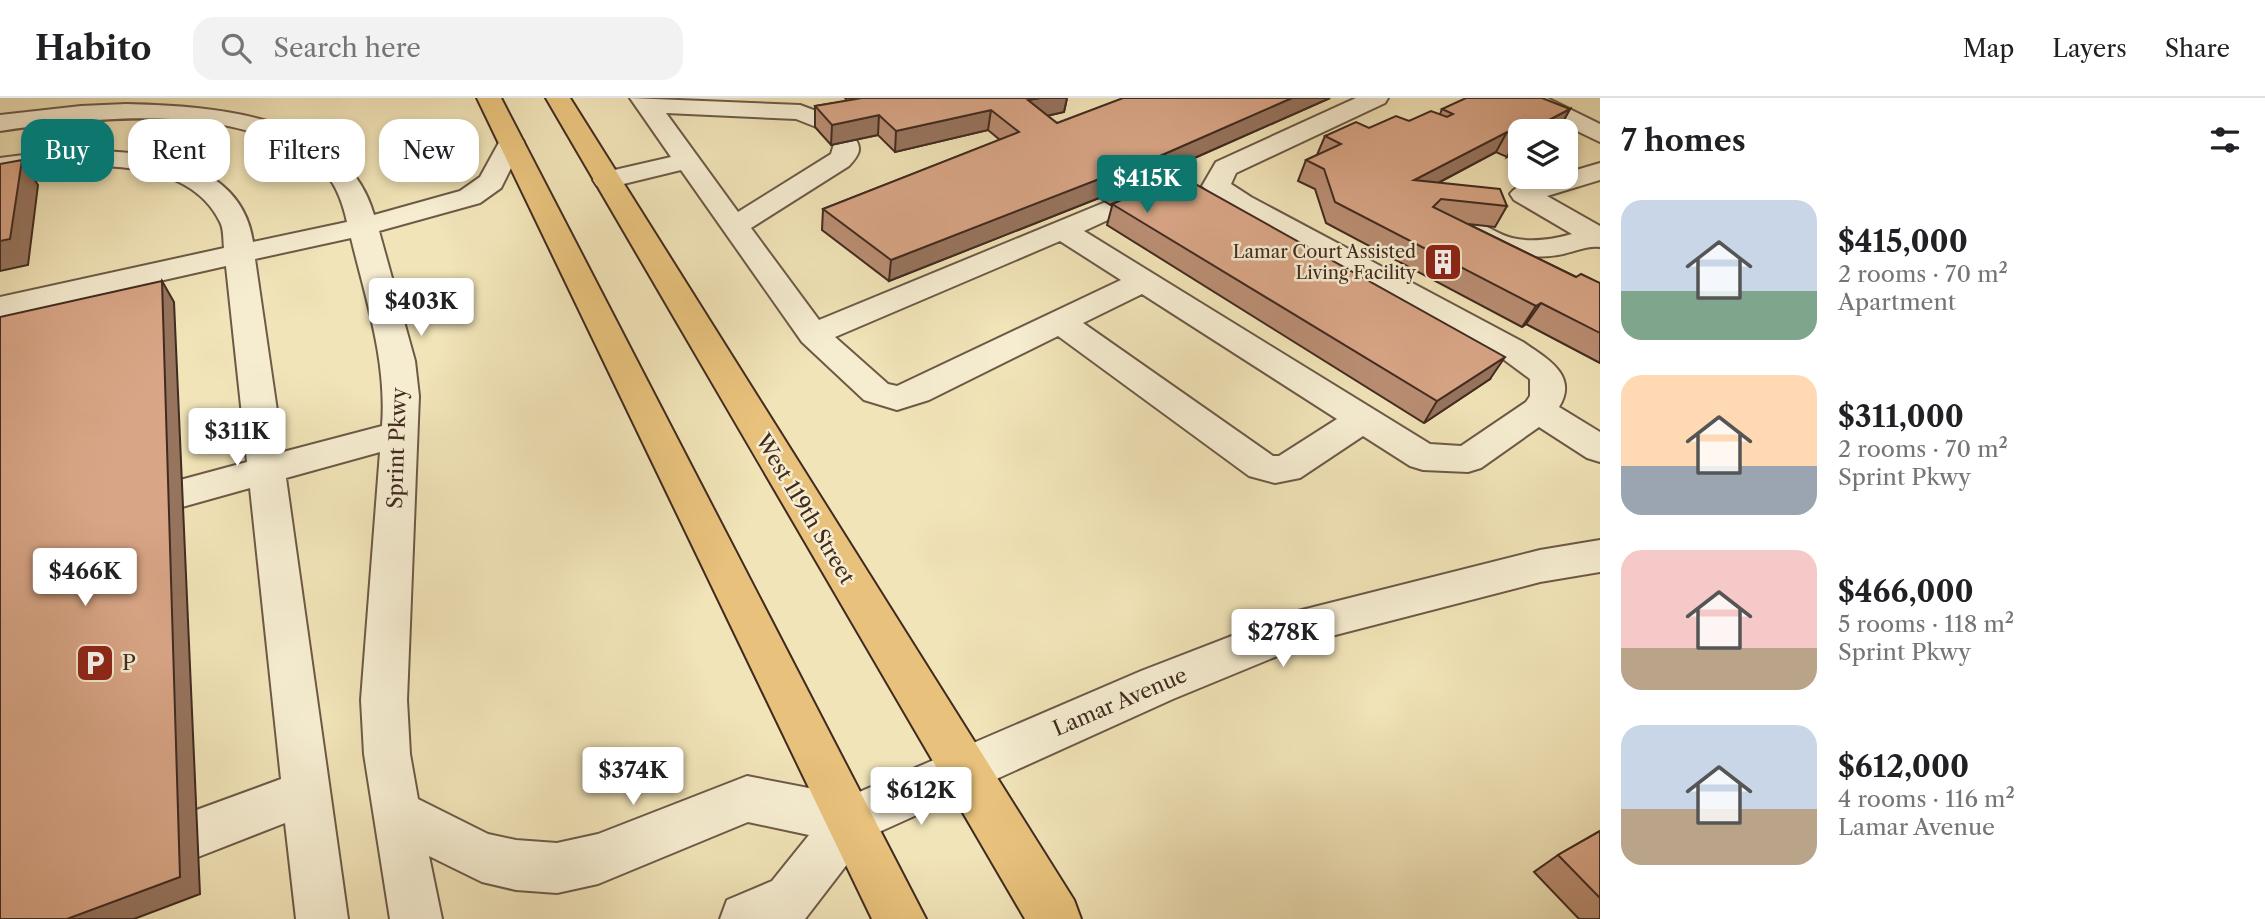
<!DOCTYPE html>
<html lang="en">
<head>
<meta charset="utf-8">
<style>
	:root { --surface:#fff; --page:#f2f2f2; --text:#202124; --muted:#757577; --line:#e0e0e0; --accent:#0f766e }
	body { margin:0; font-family:"Libre Caslon Text",serif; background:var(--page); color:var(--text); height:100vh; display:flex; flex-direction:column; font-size:26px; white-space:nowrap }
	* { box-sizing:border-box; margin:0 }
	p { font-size:23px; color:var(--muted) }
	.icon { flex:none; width:38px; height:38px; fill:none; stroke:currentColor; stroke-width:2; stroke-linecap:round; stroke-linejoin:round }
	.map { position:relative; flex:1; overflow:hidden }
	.panel { display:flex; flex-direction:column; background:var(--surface); width:665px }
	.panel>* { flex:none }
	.top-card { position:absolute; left:21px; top:21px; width:665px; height:63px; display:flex; gap:14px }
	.controls { position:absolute; left:1508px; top:21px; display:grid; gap:14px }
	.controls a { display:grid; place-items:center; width:70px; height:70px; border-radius:14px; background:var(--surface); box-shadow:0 4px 10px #0003; font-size:35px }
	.price { position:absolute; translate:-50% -60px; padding:0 16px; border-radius:7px; background:#fff; color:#222; font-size:23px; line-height:46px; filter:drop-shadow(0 2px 4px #0008) }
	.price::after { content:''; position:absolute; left:50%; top:42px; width:21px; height:16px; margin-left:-10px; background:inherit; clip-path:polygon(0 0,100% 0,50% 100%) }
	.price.current { background:var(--accent); color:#fff }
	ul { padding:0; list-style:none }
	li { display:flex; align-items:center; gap:21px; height:175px; padding:0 21px }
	li span { display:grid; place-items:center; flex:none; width:196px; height:140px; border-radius:21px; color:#555 }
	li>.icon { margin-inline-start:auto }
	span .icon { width:84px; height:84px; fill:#fffc; stroke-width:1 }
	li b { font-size:30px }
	h2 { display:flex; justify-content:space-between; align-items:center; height:84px; padding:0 21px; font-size:30px }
	.tag { padding:0 24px; border-radius:21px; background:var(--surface); box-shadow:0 4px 10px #0003; font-size:24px; line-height:63px }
	.tag.current { background:var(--accent); color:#fff }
	header { display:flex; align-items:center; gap:42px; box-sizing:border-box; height:98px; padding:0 35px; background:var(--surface); border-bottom:2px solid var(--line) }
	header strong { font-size:33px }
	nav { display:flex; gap:38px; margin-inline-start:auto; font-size:24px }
	.search { width:490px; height:63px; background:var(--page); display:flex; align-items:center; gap:18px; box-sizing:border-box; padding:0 24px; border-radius:21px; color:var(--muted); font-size:26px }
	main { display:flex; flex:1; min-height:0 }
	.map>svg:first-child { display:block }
</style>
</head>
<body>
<header>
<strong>Habito</strong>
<div class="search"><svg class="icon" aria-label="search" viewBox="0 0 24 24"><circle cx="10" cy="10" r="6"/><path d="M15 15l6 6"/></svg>Search here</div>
<nav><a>Map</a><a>Layers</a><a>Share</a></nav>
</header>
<main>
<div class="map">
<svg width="1600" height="821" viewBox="0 0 1600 821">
	<rect width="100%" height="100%" fill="#f1e4b8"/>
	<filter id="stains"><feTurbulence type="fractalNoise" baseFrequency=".00286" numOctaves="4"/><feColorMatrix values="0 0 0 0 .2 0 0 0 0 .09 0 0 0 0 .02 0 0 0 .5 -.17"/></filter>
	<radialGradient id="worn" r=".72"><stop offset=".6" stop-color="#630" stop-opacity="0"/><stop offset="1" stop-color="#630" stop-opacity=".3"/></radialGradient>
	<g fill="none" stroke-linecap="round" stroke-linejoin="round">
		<defs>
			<path id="minor" d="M630 0 800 7 838 21 842 26 838 31 829 34 796 21 666 15 738 114 831 56 836 39 845 36 854 39C863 51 859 57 849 68L751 130 819 222 1113 101 1123 103 1127 109 1123 115 1084 133 1430 346 1461 348 1526 304 1530 298V281L1499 258 1231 111 1202 88 1216 64 1356 0H1388L1385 5 1236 75 1231 86 1251 99 1523 244C1546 260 1579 277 1559 309L1600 334V364L1587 360 1539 329 1481 370 1468 374 1423 372 1410 368 1363 338 1300 380 1275 385 1249 378 1058 238 929 302 897 312 864 302 802 244 681 72 607 90 597 88 593 82 597 76 671 59ZM1060 143 1121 182 897 288 888 286 835 239ZM1142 196 1337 321 1279 358H1273L1083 225Z
				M1516 0H1547L1600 26V44L1519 5Z
				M126 6C212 8 346 16 374 117L460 93 480 79 502 39 511 36 520 39 524 44 501 90 480 105 379 133 415 263 419 298 407 602 410 656 418 701 488 736 516 742 557 745 598 736 747 678 850 698 1141 573 1294 514 1540 452 1600 442V474L1540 484 1316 542 1173 601 868 739 805 821H720L727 802 772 783 809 737 748 724 598 786 557 795 516 792 482 784 429 758 442 821H390L364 656 361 602 380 354 286 380 348 821H296L285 725 198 759 180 752 173 735 180 718 281 681 250 390 182 409 169 405 163 395 169 385 247 364 226 168 0 219V199L224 150C223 142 224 131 220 124 185 51 65 67 0 76V60C78 49 238 37 253 144L347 124C343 106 336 84 321 71 244 2 95 19 0 33V17L81 8ZM351 140C366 202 387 263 382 328L283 354 255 161Z
				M1600 65V82L1547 98 1600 128V149C1587 147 1571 155 1558 157 1528 162 1470 156 1452 129L1456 123C1477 118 1492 135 1512 140 1532 145 1554 141 1572 136L1514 102 1510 96C1520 82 1550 79 1566 79V75Z"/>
			<path id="major" d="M477 0H501L926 821H872Z
				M546 0H570L1074 802 1081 821H1025Z"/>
		</defs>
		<!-- minor casing -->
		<use href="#minor" stroke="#6d5947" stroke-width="4"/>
		<!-- major casing -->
		<use href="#major" stroke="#412b21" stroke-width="4"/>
		<!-- minor -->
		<use href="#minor" fill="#f6edd1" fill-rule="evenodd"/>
		<!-- major -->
		<use href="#major" fill="#e8c27c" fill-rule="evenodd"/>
	</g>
	<!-- wall -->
	<path fill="#ba8e73" stroke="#412b21" stroke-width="2" d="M845 0H1067L1064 14 1047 18 1057 25 1330 0 1154 78 1490 281 1424 325 1107 127 1112 108 1099 100 889 183 822 132 823 111 1000 42 988 32 895 54 878 37 831 47 815 29V8L847 3Z
		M1442 11H1570L1559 31 1507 59 1496 54 1438 85 1507 108 1495 129 1468 126 1576 179 1600 185V265L1526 226 1522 229 1326 125 1315 91 1298 83 1306 62 1317 57 1325 38 1409 23 1440 16Z
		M1600 733V821H1579L1534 774 1558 757Z"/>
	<!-- shaded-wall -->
	<path fill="#97745e" stroke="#412b21" stroke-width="2" d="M1040 0H1067L1064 14 1024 23 1028 2Z
		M1292 0H1330L1131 88 1137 68Z
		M1570 11 1559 31 1555 33H1528Z
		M991 12 988 32 895 54 896 33Z
		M879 17 878 37 831 47 832 27Z
		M1507 34 1496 54 1404 103 1414 82Z
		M1521 37V51L1507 59 1518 38Z
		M22 62 38 87 28 167 0 173V143Z
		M1104 79 1099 100 889 183 891 162Z
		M162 183 174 204 200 796 134 821H67Z
		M1541 205 1526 226 1522 229 1536 208Z
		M1505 259 1490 281 1424 325 1437 303Z"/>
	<!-- building -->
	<path fill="#d8a586" stroke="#412b21" stroke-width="2" d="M862 0H1040L1028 2 1057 25 1123 0H1292L1137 68 1164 85 1179 77 1505 259 1437 303 1112 106 1133 97 1104 79 891 162 823 111 1019 34 991 12 896 33 879 17 832 27 815 8Z
		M1466 0H1542L1570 11 1528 33H1521V37L1518 38 1507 34 1414 82 1500 91 1507 108 1441 101 1433 109 1576 179 1581 176 1600 185V235L1541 205 1536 208 1335 104 1324 71 1306 62 1341 46 1325 38 1356 24 1369 30 1396 18 1409 23 1431 13 1447 19 1453 16 1442 11Z
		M22 62 10 141 0 143V66Z
		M162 183 180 779 67 821H0V219Z
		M1600 733V800L1558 757Z"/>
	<!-- icons -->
	<defs>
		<symbol id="building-square" viewBox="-11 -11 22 22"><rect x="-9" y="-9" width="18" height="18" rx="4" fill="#8f2418" stroke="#f6edd1"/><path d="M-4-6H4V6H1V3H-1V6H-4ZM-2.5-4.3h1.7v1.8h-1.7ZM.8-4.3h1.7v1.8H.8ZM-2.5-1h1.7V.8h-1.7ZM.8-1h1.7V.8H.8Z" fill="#fff"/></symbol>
		<symbol id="parking-square" viewBox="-11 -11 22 22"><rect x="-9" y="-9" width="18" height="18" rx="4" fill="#8f2418" stroke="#f6edd1"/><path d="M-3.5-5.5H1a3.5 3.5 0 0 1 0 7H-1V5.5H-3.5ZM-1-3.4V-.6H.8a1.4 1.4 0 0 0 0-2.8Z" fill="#fff"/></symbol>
	</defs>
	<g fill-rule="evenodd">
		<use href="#building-square" x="1421" y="142" width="44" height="44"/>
		<use href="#parking-square" x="73" y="543" width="44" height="44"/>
	</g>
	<g text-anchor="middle" stroke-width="5" stroke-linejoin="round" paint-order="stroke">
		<!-- far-poi labels -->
		<g font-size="18" fill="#412b21" stroke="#f6edd1" text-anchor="end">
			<text x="1416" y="160">Lamar Court Assisted<tspan x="1416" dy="21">Living Facility</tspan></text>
		</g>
		<!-- street labels -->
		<g font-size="21" fill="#412b21" stroke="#f6edd1">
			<text transform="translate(397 350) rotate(-88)" y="7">Sprint Pkwy</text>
			<text transform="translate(805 411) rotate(59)" y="7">West 119th Street</text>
			<text transform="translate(1120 604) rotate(-23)" y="7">Lamar Avenue</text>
		</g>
		<!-- poi labels -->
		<g font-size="21" fill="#412b21" stroke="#f6edd1" text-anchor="start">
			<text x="122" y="572">P</text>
		</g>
	</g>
	<rect width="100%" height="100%" filter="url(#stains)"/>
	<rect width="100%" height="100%" fill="url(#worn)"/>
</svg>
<div class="controls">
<a><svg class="icon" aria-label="layers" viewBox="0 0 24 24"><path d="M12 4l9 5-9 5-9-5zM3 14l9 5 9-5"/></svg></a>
</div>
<b class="price current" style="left:1147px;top:117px">$415K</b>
<b class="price" style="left:421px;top:240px">$403K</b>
<b class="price" style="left:237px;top:370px">$311K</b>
<b class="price" style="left:85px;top:510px">$466K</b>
<b class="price" style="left:1283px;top:571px">$278K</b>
<b class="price" style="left:633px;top:709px">$374K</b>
<b class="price" style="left:921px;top:729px">$612K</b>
<div class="top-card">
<a class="tag current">Buy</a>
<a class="tag">Rent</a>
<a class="tag">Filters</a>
<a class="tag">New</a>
</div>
</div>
<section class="panel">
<h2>7 homes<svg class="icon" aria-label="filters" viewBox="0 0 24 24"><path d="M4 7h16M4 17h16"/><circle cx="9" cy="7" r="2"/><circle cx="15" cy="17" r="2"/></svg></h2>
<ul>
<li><span style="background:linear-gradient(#c9d6e8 65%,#7fa58c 0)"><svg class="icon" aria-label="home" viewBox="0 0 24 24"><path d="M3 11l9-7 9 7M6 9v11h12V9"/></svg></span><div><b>$415,000</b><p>2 rooms · 70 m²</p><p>Apartment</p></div></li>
<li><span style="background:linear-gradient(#ffd9b3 65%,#9aa5b1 0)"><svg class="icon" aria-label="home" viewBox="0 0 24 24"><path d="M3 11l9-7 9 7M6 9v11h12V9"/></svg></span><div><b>$311,000</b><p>2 rooms · 70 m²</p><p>Sprint Pkwy</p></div></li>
<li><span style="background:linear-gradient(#f6c9c9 70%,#b9a48a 0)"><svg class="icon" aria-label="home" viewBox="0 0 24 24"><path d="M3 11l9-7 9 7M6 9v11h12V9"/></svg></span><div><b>$466,000</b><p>5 rooms · 118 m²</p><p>Sprint Pkwy</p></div></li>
<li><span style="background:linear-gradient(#c9d6e8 60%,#b9a48a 0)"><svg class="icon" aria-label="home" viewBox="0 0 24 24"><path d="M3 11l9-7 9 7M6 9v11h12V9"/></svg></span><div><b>$612,000</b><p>4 rooms · 116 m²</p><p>Lamar Avenue</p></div></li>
</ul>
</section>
</main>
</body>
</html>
